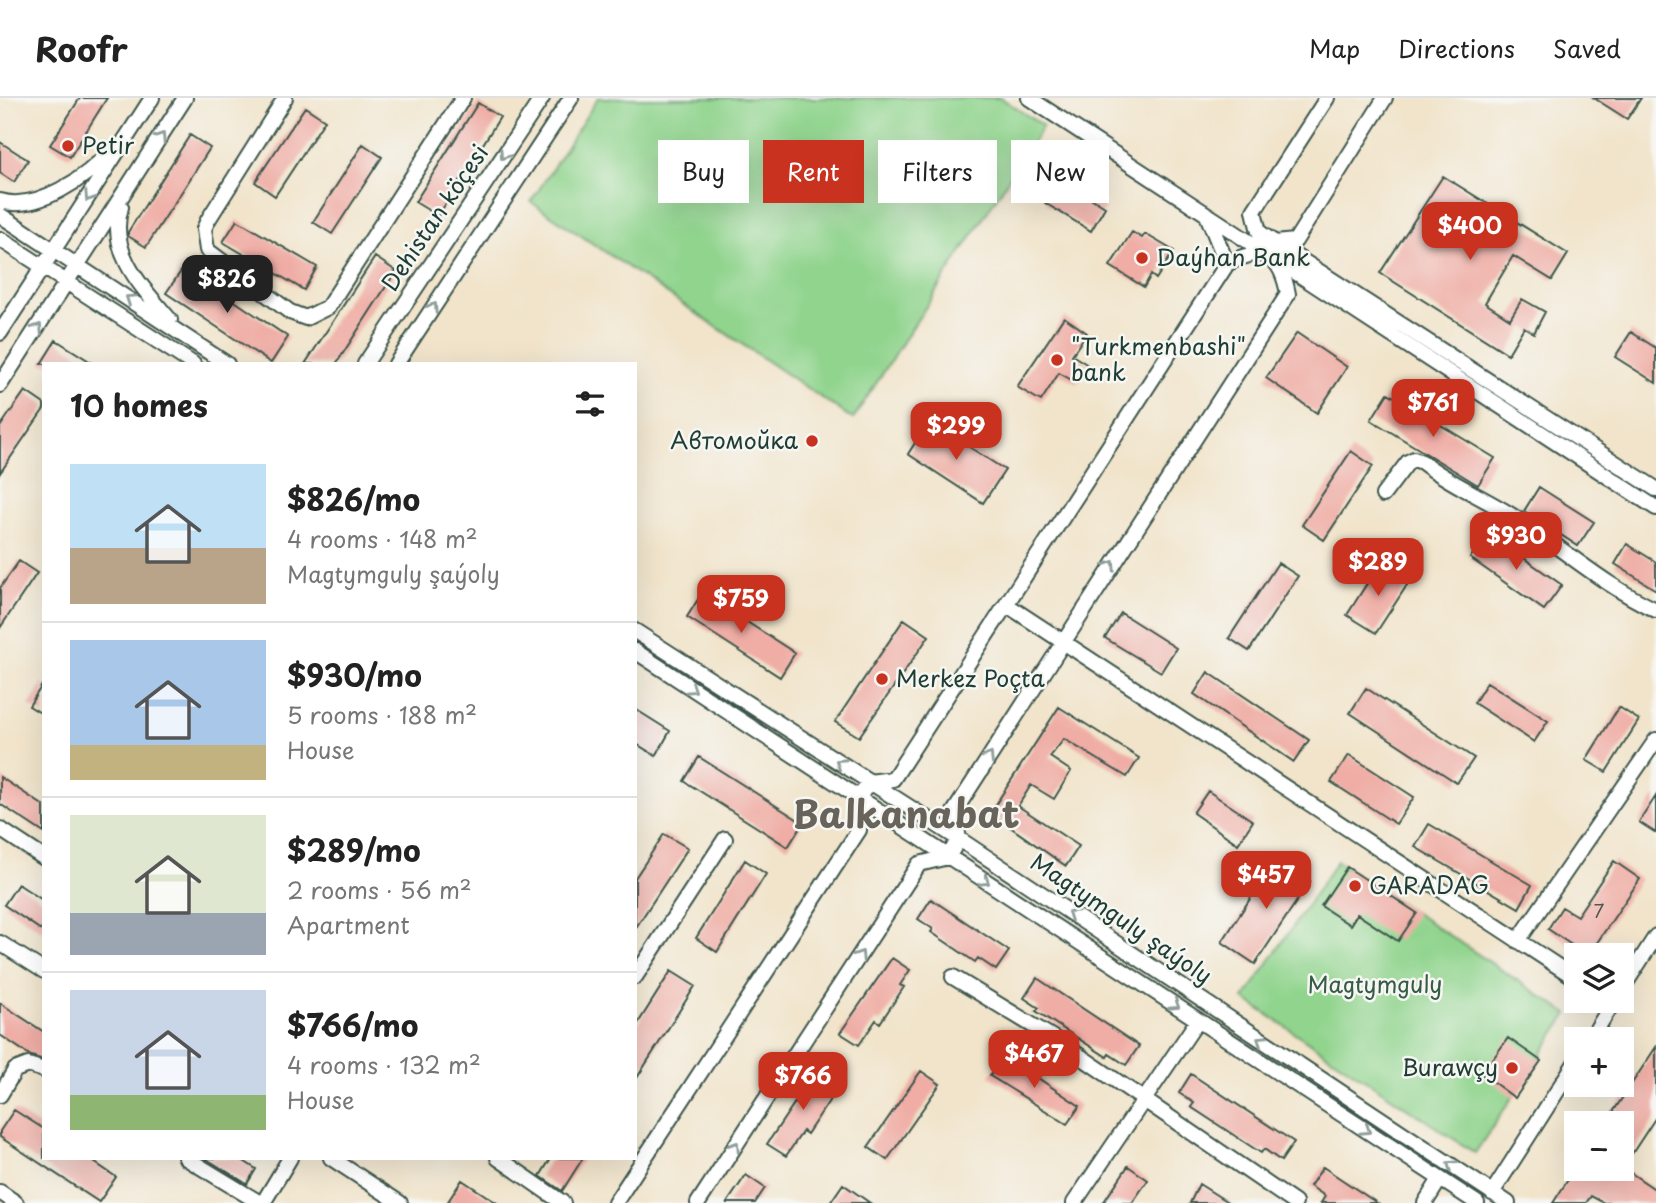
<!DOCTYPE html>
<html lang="en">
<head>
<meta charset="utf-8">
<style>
	:root { --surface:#fff; --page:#f6f6f6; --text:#222; --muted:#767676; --line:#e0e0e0; --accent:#c8321e }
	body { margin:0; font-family:"Playpen Sans",sans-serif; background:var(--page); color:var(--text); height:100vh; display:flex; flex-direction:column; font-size:26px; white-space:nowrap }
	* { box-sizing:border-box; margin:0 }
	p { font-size:23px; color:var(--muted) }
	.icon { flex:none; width:38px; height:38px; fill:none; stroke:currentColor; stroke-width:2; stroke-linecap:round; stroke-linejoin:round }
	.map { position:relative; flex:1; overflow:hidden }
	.side { position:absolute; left:42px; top:264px; width:595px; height:798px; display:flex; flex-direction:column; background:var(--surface); border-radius:0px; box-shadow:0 7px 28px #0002 }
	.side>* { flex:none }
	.banner { position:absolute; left:658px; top:42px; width:665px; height:63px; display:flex; gap:14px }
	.controls { position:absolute; left:1564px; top:845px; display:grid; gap:14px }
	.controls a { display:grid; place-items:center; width:70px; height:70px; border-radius:0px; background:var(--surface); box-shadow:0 7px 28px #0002; font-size:35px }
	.price { position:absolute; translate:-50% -60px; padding:0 16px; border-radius:14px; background:var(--accent); color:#fff; font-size:23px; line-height:46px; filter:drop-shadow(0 2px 4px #0008) }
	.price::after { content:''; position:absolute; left:50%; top:42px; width:21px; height:16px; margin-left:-10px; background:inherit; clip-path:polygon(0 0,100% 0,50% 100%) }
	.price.selected { background:#222; color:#fff }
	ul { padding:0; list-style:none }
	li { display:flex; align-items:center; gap:21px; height:175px; padding:0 28px }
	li+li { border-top:2px solid var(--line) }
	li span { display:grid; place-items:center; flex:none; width:196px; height:140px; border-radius:0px; color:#555 }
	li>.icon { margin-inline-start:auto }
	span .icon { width:84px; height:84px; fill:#fffc; stroke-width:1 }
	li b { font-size:30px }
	h2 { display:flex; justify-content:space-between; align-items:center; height:84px; padding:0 28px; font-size:30px }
	.pill { padding:0 24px; border-radius:0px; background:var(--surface); box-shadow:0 7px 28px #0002; font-size:24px; line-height:63px }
	.pill.selected { background:var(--accent); color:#fff }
	header { display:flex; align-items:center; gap:42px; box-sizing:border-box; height:98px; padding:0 35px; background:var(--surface); border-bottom:2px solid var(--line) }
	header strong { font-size:33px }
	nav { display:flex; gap:38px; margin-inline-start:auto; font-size:24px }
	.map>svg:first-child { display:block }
</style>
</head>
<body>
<header>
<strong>Roofr</strong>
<nav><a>Map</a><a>Directions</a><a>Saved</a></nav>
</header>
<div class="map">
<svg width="1656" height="1105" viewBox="0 0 1656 1105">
	<rect width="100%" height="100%" fill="#f6f6f2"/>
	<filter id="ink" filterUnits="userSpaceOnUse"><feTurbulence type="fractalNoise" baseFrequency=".0143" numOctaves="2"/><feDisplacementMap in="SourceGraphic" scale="14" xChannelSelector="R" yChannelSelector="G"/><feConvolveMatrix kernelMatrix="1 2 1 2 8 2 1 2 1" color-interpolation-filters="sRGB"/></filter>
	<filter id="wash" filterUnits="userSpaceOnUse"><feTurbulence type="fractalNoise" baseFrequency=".00686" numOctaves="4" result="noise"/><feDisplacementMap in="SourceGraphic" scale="28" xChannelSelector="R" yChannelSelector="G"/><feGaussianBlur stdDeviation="1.57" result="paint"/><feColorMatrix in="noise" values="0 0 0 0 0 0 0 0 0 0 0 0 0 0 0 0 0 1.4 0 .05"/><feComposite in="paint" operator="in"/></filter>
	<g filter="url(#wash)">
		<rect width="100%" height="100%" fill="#f1e4cb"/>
		<!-- green -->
		<path fill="#90d48d" stroke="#588860" stroke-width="2" d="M598 0H1001L1043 28 853 321 531 104Z
			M1337 763 1568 916 1475 1055 1244 901Z"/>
		<g id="blocks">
			<!-- building -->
			<path fill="#efada5" d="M80 0H107L70 59 50 47Z
				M1594 0H1641L1627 21Z
				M478 5 500 19 438 118 415 104Z
				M305 9 325 22 275 98 255 84Z
				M190 37 210 50 146 149 128 138V134Z
				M0 44 28 62 14 84 0 75Z
				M363 46 382 59 332 136 313 124Z
				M1443 78 1568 156 1552 182 1513 158 1485 205 1510 221 1522 201 1545 214 1534 235 1524 229 1508 256 1380 175Z
				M1060 81 1105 109 1091 133 1045 105Z
				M237 122 317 169 304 192 223 144Z
				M1132 134 1142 140 1145 136 1174 153 1156 181 1151 177 1144 189 1110 168Z
				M375 159 396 173 336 266H305Z
				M184 169 288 239 271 265 166 195Z
				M1064 219 1087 235 1072 257 1088 267 1077 285 1059 275 1041 303 1017 289Z
				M1631 234 1656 250V285L1615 259Z
				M1297 235 1347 269 1317 315 1266 280Z
				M56 242 94 266H41Z
				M25 293 44 306V311L0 375V329Z
				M1388 295 1495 360 1478 387 1371 322Z
				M929 323 1005 372 983 405 908 356Z
				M1351 353 1373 368 1324 442 1302 427Z
				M1539 389 1594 424 1578 448 1524 413Z
				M1488 435 1562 487 1544 512 1470 460Z
				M1627 446 1656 464V492L1615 466Z
				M19 463 37 475 0 530V490Z
				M1278 465 1298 478 1249 553 1229 540Z
				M1380 465 1409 484 1376 535 1347 517Z
				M702 495 795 555 780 579 687 519Z
				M1121 515 1176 550 1161 574 1105 540Z
				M904 521 929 538 859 639 835 624Z
				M1208 574 1309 642 1294 664 1194 596Z
				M44 584V617L29 608Z
				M1487 584 1548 623 1534 644 1474 605Z
				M1366 590 1474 660 1457 685 1350 615Z
				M1059 609 1139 660 1127 679 1064 641 1050 659 1071 673 1054 701 1031 687 1018 708 1079 748 1066 768 990 715Z
				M1619 609 1639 622 1606 674 1586 662Z
				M635 611 670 633 656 658 635 645Z
				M1349 657 1414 699 1396 726 1331 684Z
				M699 659 803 725 788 749 684 683Z
				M0 679 44 708V735L0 706Z
				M1208 693 1253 723 1238 746 1193 715Z
				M1656 698V735L1639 724Z
				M1429 726 1532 787 1519 810 1415 749Z
				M664 736 688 750 635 831V780Z
				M1276 761 1310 783 1255 866 1222 844Z
				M745 762 766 776 717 854 696 840Z
				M1614 763 1640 781 1588 858 1548 831 1562 809 1577 818Z
				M1347 769 1417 815 1398 843 1357 816 1350 827 1321 808Z
				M18 786 44 803V834L4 807Z
				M931 801 1009 853 996 872 978 860 975 864 931 834 933 831 918 821Z
				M892 860 910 872 900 887 904 889 880 925 876 922 859 947 840 935Z
				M671 873 695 888 635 983V930Z
				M1037 880 1139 948 1126 967 1109 956 1107 959 1036 913 1039 910 1024 900Z
				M0 905 44 934V962L31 958 0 937Z
				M1508 940 1541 963 1515 1000 1482 976Z
				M1656 949V1019L1622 1071V1026H1605Z
				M1003 957 1080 1008 1067 1026 990 978Z
				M818 970 837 983 827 998 831 1000 807 1036 803 1033 786 1058 767 1046Z
				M921 973 940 986 887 1062 868 1049Z
				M1191 976 1294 1044 1281 1063 1264 1051 1261 1055 1191 1009 1194 1005 1179 995Z
				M14 1012 44 1031V1060H88L116 1079 99 1104 0 1039V1033Z
				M205 1060H239L256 1071 247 1086Z
				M551 1060H583L562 1093 540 1078Z
				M1128 1068 1148 1082 1132 1105H1103Z
				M1323 1069 1377 1105H1321L1325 1098 1310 1088Z
				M1575 1071H1625L1656 1092V1105H1604L1591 1098 1586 1105H1553Z
				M746 1077 765 1090 755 1105H727Z
				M462 1082 497 1105H447Z
				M843 1086 870 1105H830Z
				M1199 1086 1229 1105H1190Z"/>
		</g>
	</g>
	<g filter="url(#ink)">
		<use href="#blocks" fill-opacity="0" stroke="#3e564b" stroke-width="2"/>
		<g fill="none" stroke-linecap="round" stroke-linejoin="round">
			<defs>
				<path id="minor" d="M285 0 208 122 204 131 207 152 290 214 306 220 328 209 463 0
					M1029 0 1656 410
					M1327 0 1254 113 1259 134 1275 145 1295 143 1385 0
					M0 103C37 114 88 79 111 52
					M121 109C107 155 143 190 170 222
					M0 117 227 266
					M1207 117 1227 166
					M0 141 193 266
					M1275 145 1656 391
					M0 235 152 0
					M365 266 542 0
					M396 266 571 0
					M0 287 185 0
					M1383 397 1408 364 1414 361 1422 364C1448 384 1478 397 1506 414 1557 445 1602 487 1656 512
					M1007 507 1577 881
					M635 533 959 741 1508 1105
					M635 553 1477 1105
					M0 731 44 760
					M1518 843 1656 642
					M0 845 44 873
					M635 879 725 741
					M953 879 1055 941 1295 1105
					M1622 891 1656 838
					M1590 942 1614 903
					M0 997 15 972 28 967 44 972
					M186 1060 260 1105
					M331 1060 400 1105
					M498 1060 563 1105
					M0 1094 16 1105
					M1492 1095 1577 962
					M263 1105 290 1060
					M615 1105 859 732V699L869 684 893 681 1227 166C1263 146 1281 157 1288 196L954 714 959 741 948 759 919 766 698 1105
					M1074 1105 1198 922
					M1425 1105 1440 1081"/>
			</defs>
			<!-- minor casing -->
			<use href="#minor" stroke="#3e564b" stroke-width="18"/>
			<!-- minor -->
			<use href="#minor" stroke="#fff" stroke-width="14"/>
		</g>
		<!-- one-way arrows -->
		<defs><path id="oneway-chevron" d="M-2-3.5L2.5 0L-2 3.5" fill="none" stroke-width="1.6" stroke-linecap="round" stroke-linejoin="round" transform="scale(1.75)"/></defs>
		<g stroke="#8f9e9a">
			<use href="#oneway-chevron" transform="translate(161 39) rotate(-57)"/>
			<use href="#oneway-chevron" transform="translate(504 57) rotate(124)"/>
			<use href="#oneway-chevron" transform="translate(89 99) rotate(123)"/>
			<use href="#oneway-chevron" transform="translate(130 201) rotate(-146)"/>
			<use href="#oneway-chevron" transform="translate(433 209) rotate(-57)"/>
			<use href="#oneway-chevron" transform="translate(38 230) rotate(-57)"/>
			<use href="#oneway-chevron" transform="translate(1111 467) rotate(-57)"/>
			<use href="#oneway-chevron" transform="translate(692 591) rotate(33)"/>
			<use href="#oneway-chevron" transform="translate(989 659) rotate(-58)"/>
			<use href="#oneway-chevron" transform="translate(840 665) rotate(-147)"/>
			<use href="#oneway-chevron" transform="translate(985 783) rotate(33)"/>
			<use href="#oneway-chevron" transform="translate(1072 816) rotate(-146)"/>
			<use href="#oneway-chevron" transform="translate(860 857) rotate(-57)"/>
			<use href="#oneway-chevron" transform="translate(1175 907) rotate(33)"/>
			<use href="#oneway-chevron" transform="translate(1261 942) rotate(-146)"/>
			<use href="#oneway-chevron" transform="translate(1366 1032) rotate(33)"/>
			<use href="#oneway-chevron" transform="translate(735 1048) rotate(-57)"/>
			<use href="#oneway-chevron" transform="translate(1451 1067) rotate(-146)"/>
		</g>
	</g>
	<!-- markers -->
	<g fill="#c8321e" stroke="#f6f6f2" stroke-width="2.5">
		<circle cx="68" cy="48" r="7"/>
		<circle cx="1142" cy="160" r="7"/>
		<circle cx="1057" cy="262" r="7"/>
		<circle cx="812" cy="343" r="7"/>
		<circle cx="882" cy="581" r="7"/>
		<circle cx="1355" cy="788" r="7"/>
		<circle cx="1512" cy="970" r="7"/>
	</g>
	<g text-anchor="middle" stroke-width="5" stroke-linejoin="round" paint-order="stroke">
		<!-- number labels -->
		<g font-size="19" fill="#535950">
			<text x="1599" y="820">7</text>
		</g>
		<!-- poi labels -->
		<g font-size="23" fill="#1f3d34" stroke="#f6f6f2" text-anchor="start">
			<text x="82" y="56">Petir</text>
			<text x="1156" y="168">Daýhan Bank</text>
			<text x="1071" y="257">"Turkmenbashi"<tspan x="1071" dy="26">bank</tspan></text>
			<text x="798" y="351" text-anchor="end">Автомойка</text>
			<text x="896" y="589">Merkez Poçta</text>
			<text x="1369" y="796">GARADAG</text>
			<text x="1498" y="978" text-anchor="end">Burawçy</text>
		</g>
		<!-- street labels -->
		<g font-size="23" fill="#1f3d34" stroke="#f6f6f2">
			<text transform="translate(435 120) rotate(-56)" y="8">Dehistan köçesi</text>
			<text transform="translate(1121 821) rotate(34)" y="8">Magtymguly şaýoly</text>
		</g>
		<!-- park labels -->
		<g font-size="23" fill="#365b46" stroke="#f6f6f2">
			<text x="1375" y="895">Magtymguly</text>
		</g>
		<!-- town labels -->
		<g font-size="37" font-weight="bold" fill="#68645c" stroke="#f6f6f2">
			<text x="906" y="730">Balkanabat</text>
		</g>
	</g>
</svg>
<div class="controls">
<a><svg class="icon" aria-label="layers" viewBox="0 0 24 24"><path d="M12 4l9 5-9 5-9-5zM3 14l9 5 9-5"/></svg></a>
<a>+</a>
<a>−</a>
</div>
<b class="price" style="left:1470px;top:164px">$400</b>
<b class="price selected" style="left:227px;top:217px">$826</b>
<b class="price" style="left:1433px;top:341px">$761</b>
<b class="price" style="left:956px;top:364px">$299</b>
<b class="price" style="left:1516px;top:474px">$930</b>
<b class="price" style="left:1378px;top:500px">$289</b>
<b class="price" style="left:741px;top:537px">$759</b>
<b class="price" style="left:1266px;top:813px">$457</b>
<b class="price" style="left:1034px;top:992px">$467</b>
<b class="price" style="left:803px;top:1014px">$766</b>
<div class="banner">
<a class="pill">Buy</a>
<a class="pill selected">Rent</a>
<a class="pill">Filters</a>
<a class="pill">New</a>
</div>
<section class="side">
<h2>10 homes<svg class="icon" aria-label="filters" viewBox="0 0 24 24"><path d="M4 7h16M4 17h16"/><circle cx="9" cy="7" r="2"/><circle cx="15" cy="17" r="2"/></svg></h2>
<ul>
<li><span style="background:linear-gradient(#bfe0f5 60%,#b9a48a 0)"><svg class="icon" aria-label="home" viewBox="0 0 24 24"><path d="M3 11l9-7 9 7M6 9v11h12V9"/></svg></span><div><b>$826/mo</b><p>4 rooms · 148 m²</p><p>Magtymguly şaýoly</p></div></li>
<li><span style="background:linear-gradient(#a9c7e8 75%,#c2b280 0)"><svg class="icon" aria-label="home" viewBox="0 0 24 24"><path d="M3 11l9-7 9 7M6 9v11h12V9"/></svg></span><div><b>$930/mo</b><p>5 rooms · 188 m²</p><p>House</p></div></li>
<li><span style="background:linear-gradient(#dfe7d0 70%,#9aa5b1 0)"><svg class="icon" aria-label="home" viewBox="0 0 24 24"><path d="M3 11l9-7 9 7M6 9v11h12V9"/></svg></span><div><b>$289/mo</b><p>2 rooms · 56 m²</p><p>Apartment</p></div></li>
<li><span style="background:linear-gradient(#c9d6e8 75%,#8fb573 0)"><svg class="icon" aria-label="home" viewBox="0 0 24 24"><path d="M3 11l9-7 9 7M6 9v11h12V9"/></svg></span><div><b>$766/mo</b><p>4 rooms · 132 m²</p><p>House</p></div></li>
</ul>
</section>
</div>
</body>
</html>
